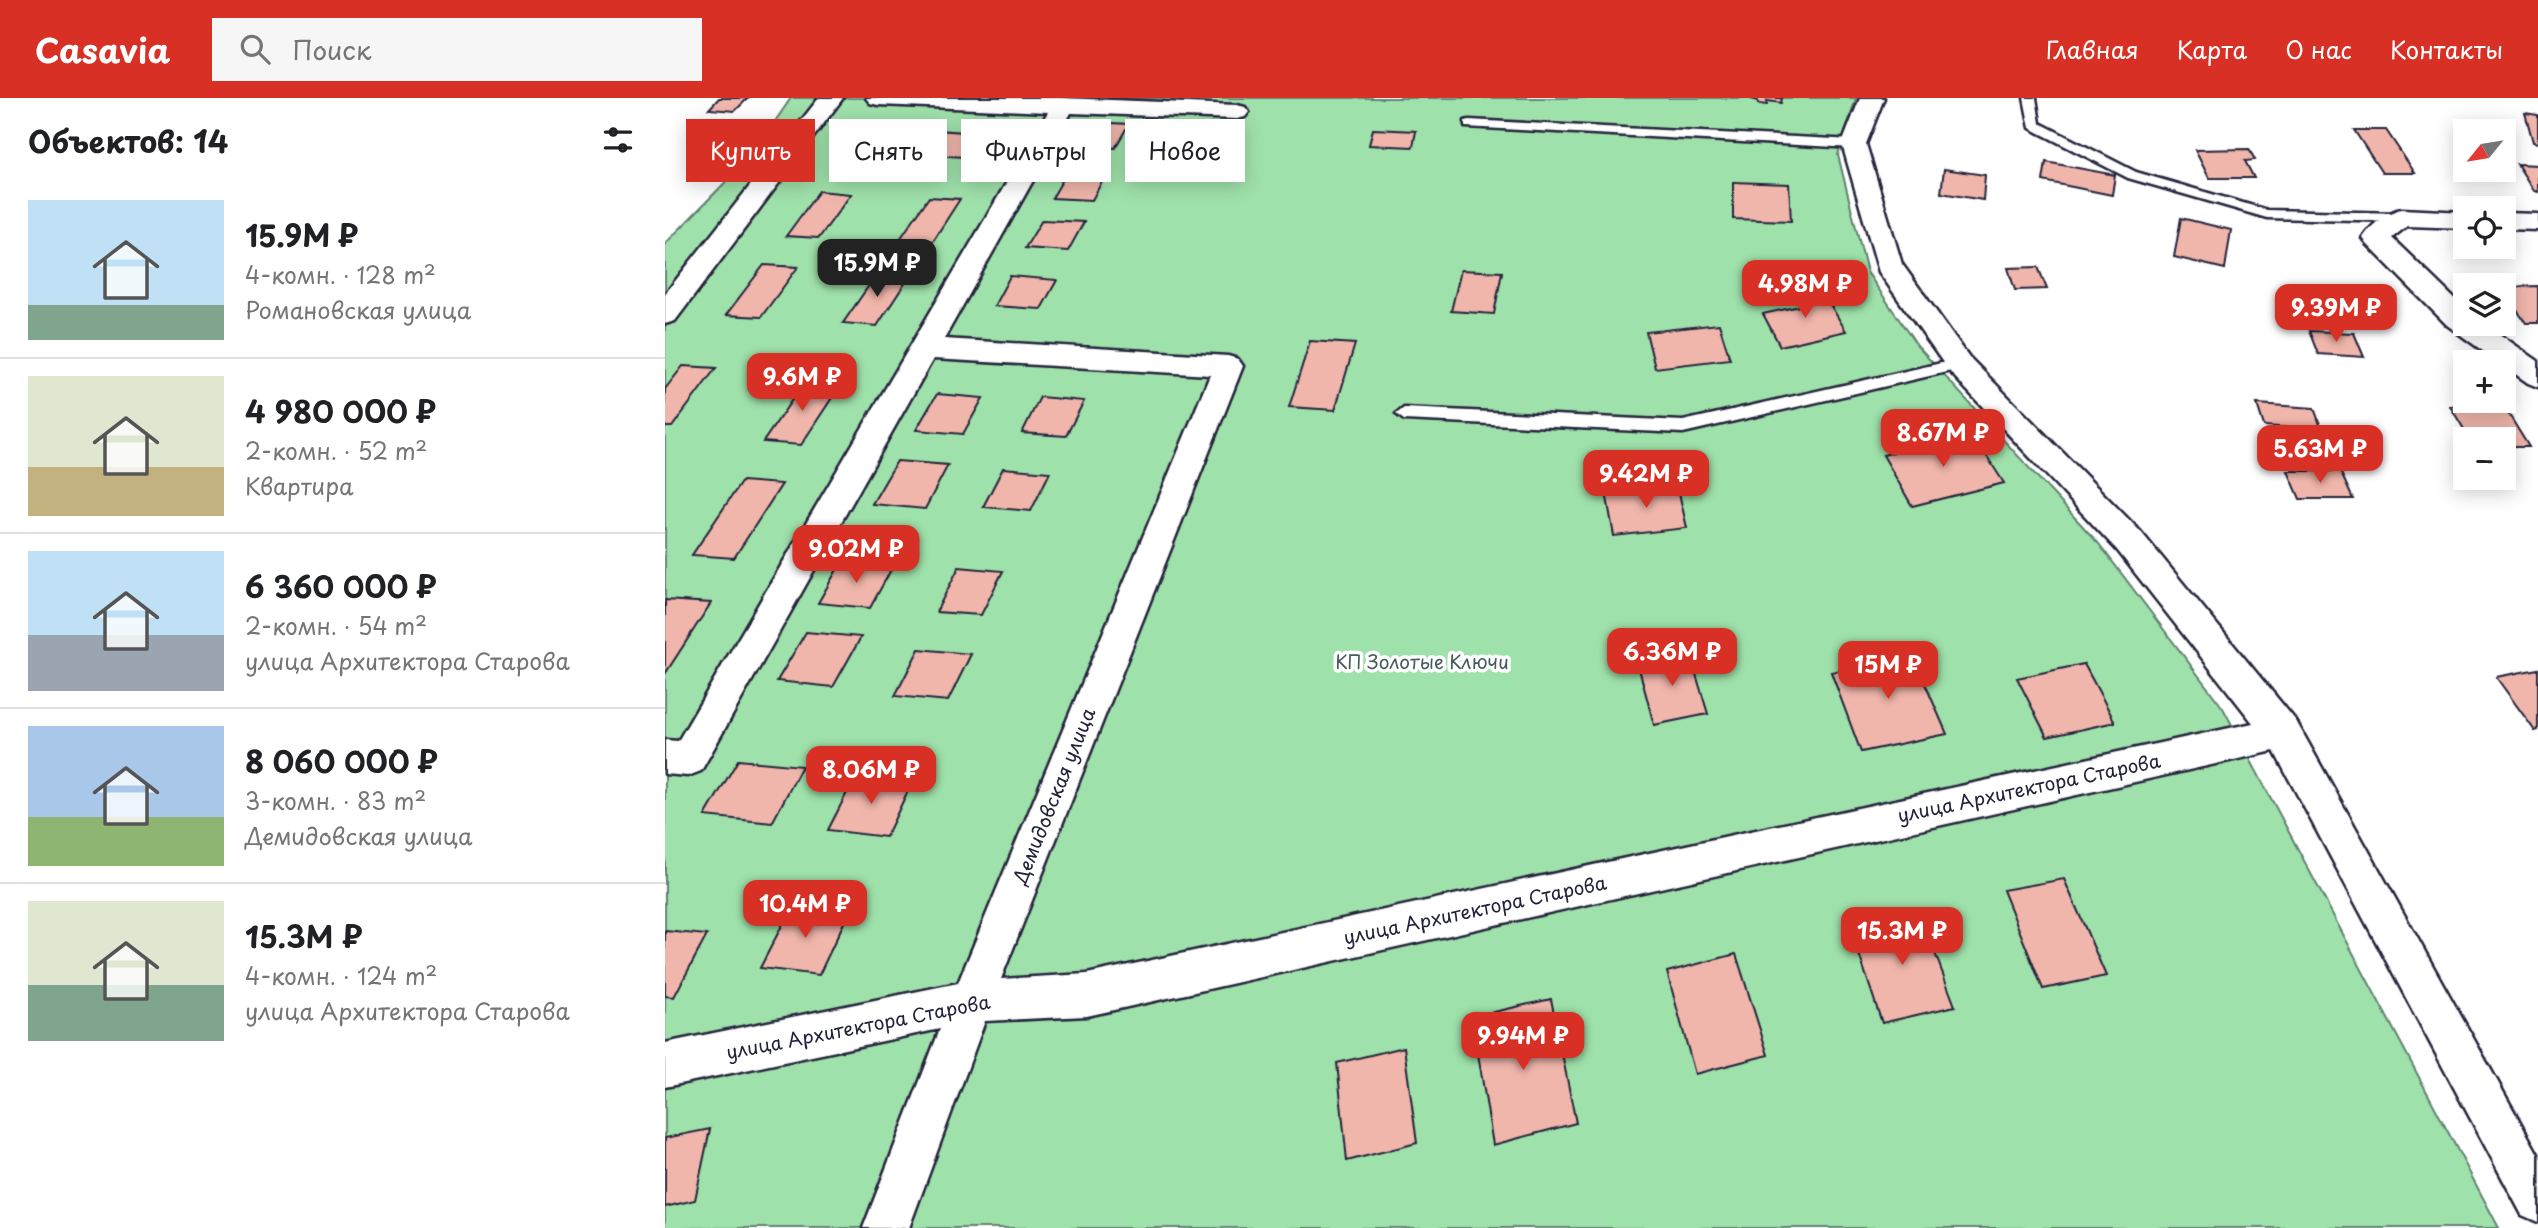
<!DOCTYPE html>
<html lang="ru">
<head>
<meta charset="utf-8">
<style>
	:root { --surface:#fff; --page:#f6f6f6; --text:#202124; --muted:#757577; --line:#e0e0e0; --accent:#d93025 }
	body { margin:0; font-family:"Playpen Sans",sans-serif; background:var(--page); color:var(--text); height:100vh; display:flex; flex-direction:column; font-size:26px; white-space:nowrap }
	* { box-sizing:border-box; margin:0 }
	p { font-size:23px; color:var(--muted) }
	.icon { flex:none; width:38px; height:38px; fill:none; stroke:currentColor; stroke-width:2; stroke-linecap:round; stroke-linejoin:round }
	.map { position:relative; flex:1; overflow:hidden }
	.side { display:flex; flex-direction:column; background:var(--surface); width:665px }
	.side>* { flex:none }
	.hud { position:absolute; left:21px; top:21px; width:665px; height:63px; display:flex; gap:14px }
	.needle { width:46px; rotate:240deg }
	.fabs { position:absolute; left:1788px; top:21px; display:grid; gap:14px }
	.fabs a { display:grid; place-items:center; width:63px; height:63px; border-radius:0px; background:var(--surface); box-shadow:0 4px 18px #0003; font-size:35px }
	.price { position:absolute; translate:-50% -60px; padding:0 16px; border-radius:14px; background:var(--accent); color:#fff; font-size:23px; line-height:46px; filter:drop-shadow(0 2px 4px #0008) }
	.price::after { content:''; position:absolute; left:50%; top:42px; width:21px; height:16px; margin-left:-10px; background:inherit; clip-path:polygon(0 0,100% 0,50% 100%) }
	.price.current { background:#222; color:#fff }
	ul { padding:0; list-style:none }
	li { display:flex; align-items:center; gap:21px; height:175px; padding:0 28px }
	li+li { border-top:2px solid var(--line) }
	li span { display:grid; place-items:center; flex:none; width:196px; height:140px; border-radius:0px; color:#555 }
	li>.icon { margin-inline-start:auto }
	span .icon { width:84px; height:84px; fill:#fffc; stroke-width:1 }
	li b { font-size:30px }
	h2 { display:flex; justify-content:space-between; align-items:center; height:84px; padding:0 28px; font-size:30px }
	.tag { padding:0 24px; border-radius:0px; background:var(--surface); box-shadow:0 4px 18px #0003; font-size:24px; line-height:63px }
	.tag.current { background:var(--accent); color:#fff }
	header { display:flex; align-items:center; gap:42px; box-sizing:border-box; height:98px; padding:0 35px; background:var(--accent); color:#fff }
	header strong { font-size:33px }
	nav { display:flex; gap:38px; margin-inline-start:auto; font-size:24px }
	.search { width:490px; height:63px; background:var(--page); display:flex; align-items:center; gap:18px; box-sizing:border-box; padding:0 24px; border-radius:0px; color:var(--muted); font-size:26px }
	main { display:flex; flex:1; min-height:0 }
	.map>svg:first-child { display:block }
</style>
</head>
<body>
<header>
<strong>Casavia</strong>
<div class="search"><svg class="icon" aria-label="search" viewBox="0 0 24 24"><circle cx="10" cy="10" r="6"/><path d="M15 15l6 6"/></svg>Поиск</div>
<nav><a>Главная</a><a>Карта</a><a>О нас</a><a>Контакты</a></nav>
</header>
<main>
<section class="side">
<h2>Объектов: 14<svg class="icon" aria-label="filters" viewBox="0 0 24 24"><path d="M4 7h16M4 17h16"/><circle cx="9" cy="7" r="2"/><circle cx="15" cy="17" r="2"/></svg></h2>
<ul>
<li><span style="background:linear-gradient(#bfe0f5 75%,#7fa58c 0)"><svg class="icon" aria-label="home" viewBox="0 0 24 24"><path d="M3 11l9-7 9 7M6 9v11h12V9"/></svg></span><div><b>15.9M ₽</b><p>4-комн. · 128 m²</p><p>Романовская улица</p></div></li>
<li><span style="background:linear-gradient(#dfe7d0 65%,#c2b280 0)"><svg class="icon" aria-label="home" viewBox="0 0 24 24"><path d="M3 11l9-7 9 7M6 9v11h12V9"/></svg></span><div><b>4 980 000 ₽</b><p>2-комн. · 52 m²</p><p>Квартира</p></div></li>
<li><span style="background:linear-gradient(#bfe0f5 60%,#9aa5b1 0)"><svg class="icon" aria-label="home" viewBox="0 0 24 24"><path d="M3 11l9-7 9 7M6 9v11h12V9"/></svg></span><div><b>6 360 000 ₽</b><p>2-комн. · 54 m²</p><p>улица Архитектора Старова</p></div></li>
<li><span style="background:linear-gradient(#a9c7e8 65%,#8fb573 0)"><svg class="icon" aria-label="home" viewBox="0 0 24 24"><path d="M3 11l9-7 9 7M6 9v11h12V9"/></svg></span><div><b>8 060 000 ₽</b><p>3-комн. · 83 m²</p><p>Демидовская улица</p></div></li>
<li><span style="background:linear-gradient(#dfe7d0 60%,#7fa58c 0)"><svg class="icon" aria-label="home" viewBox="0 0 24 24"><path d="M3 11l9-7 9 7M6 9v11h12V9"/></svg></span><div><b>15.3M ₽</b><p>4-комн. · 124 m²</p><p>улица Архитектора Старова</p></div></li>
</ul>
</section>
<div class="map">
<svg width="1873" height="1130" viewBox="0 0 1873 1130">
	<rect width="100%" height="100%" fill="#fff"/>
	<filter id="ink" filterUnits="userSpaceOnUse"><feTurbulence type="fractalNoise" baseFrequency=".0143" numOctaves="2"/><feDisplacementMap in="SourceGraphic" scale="14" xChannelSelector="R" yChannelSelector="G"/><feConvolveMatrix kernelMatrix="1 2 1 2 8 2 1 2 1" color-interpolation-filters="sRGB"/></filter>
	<g filter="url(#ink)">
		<!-- green -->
		<path fill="#9fe1aa" stroke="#608272" stroke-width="2" d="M126 0H1191L1173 57 1202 174 1252 248 1434 446 1558 610 1834 1130H0V146L87 57Z"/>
		<!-- building -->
		<path fill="#f0b6ab" stroke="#22223b" stroke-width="2" d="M54 0H83L70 13 44 11Z
			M1083 0H1117L1116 5 1102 3V7L1093 6V3Z
			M1860 15 1873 17V45L1868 44Z
			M426 24 464 26 450 50 412 48Z
			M192 27 347 37 331 61 173 51Z
			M708 31 751 33 748 49 704 47Z
			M1689 32H1721L1750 75H1717Z
			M1584 51 1590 62 1580 63 1589 80H1544L1530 52Z
			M1381 64 1450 77 1447 97 1378 83Z
			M1852 66 1873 67V94L1869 93Z
			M1279 71 1320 77 1318 102 1276 95Z
			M401 76 440 78 427 102 387 100Z
			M1068 84 1124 86 1126 123 1068 121Z
			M154 93 186 96 154 140 121 138Z
			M264 99 295 101 266 146 233 144Z
			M1516 120 1566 132 1560 171 1509 159Z
			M377 122 419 124 403 153 360 150Z
			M99 167 133 169 96 219 61 217Z
			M1373 169 1382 191 1350 192 1343 170Z
			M796 172 837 174 829 216 786 213Z
			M214 173 246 176 212 228 178 225Z
			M345 178 392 182 376 211 329 208Z
			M1873 188V225H1861L1839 194V189Z
			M1157 193 1181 233 1115 248 1098 216 1139 207 1133 198Z
			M1054 226 1065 261 990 270 981 234Z
			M1644 233 1689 235 1699 259 1653 256Z
			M645 243 690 246 670 312 624 309Z
			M18 268 51 270 7 329H0V291Z
			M140 283 176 286 136 347 98 344Z
			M272 296 318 300 298 336 251 332Z
			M375 299 419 303 401 338 357 335Z
			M1592 306 1649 310 1657 332 1599 328Z
			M1838 307 1864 349H1839V341H1805L1785 308Z
			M1307 335 1339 385 1247 408 1218 357Z
			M232 363 283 367 260 411 207 406Z
			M338 370 385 374 366 413 318 409Z
			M1623 373H1675L1688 401H1635Z
			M77 383 117 386 69 460 27 457Z
			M1012 386 1022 430 949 438 941 394Z
			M177 463 228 468 205 510 153 505Z
			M294 469 338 473 316 517 271 514Z
			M0 502 46 505 0 576Z
			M141 534 196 539 168 589 112 583Z
			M1244 549 1282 636 1196 654 1166 574 1205 567 1201 558Z
			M254 551 306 556 283 603 230 598Z
			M1024 553 1043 616 989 627 972 563Z
			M1419 566 1450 624 1382 639 1352 580Z
			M1873 571V632L1870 633 1831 579Z
			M73 662 137 668 107 725 40 718Z
			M191 677 248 682 221 739 163 732Z
			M1399 781 1441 878 1378 891 1338 792Z
			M127 808 184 814 154 877 95 870Z
			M1254 813 1290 908 1217 925 1185 829Z
			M0 833 42 837 9 899 0 898Z
			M1071 856 1103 957 1030 976 1002 874Z
			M886 901 911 1025 828 1047 807 919Z
			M739 949 752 1045 682 1063 672 965Z
			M45 1031 30 1102 0 1109V1040Z"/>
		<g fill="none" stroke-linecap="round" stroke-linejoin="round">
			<defs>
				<path id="lane" d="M1359 0H1371L1375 25 1471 74 1602 112 1736 115 1743 119 1736 123 1602 120 1463 80 1365 30Z
					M804 22 1189 42 1195 46 1189 50 800 29V23Z
					M1294 261 1301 266 1299 270 1018 335 739 322 731 316 739 310 1018 323Z"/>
				<path id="street" d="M154 0H178L10 223 0 226V196Z
					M201 0H396L572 7 580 9 584 14 580 19 572 21 406 15 279 241 563 258 573 261 578 268 336 881 422 876 1588 625 1452 452 1284 273 1214 174 1177 46 1195 0H1219L1201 46 1237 166 1304 259 1476 434 1631 623 1873 1056V1124L1857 1117 1609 653 422 918 320 923 244 1130H198L275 931 0 989V945L293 885 545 277 268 261 36 673 23 678 0 676V642L13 643 383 14 213 7 205 5Z
					M1736 111 1801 114V130L1742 128 1727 140 1801 212V226H1820L1873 263V289L1863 285 1839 268V264H1833L1782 227 1702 146 1698 140C1706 127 1722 114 1736 111Z
					M1839 115 1873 116V132L1839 131Z"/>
			</defs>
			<!-- lane casing -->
			<use href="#lane" stroke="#22223b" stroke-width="5"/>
			<!-- street casing -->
			<use href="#street" stroke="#22223b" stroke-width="5"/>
			<!-- lane -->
			<use href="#lane" fill="#fff" fill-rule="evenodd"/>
			<!-- street -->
			<use href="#street" fill="#fff" fill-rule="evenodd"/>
		</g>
	</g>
	<g text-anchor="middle" stroke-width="7" stroke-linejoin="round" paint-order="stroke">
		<!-- park labels -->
		<g font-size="19" fill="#485b5c" stroke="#fff">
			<text x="757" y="571">КП Золотые Ключи</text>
		</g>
		<!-- street labels -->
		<g font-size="19" fill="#22223b" stroke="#fff">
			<text transform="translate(1364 690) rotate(-12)" y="7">улица Архитектора Старова</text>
			<text transform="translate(389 698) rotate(-68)" y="7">Демидовская улица</text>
			<text transform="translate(810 812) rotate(-12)" y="7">улица Архитектора Старова</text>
			<text transform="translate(193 929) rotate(-11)" y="7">улица Архитектора Старова</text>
		</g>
	</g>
</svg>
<div class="fabs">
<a><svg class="needle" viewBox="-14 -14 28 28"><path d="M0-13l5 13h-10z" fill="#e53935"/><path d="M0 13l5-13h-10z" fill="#757577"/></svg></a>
<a><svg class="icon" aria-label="locate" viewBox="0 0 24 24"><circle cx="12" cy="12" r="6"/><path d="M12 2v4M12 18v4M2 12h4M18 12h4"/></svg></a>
<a><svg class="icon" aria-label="layers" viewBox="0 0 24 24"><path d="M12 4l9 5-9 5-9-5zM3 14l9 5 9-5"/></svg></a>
<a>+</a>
<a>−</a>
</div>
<b class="price current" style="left:212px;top:201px">15.9M ₽</b>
<b class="price" style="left:1140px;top:222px">4.98M ₽</b>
<b class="price" style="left:1671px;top:246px">9.39M ₽</b>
<b class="price" style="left:137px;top:315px">9.6M ₽</b>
<b class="price" style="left:1278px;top:371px">8.67M ₽</b>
<b class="price" style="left:1655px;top:387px">5.63M ₽</b>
<b class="price" style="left:981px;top:412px">9.42M ₽</b>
<b class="price" style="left:191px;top:487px">9.02M ₽</b>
<b class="price" style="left:1007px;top:590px">6.36M ₽</b>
<b class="price" style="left:1223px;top:603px">15M ₽</b>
<b class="price" style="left:206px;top:708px">8.06M ₽</b>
<b class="price" style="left:140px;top:842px">10.4M ₽</b>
<b class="price" style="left:1237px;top:869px">15.3M ₽</b>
<b class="price" style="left:858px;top:974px">9.94M ₽</b>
<div class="hud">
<a class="tag current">Купить</a>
<a class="tag">Снять</a>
<a class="tag">Фильтры</a>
<a class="tag">Новое</a>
</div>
</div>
</main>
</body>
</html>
